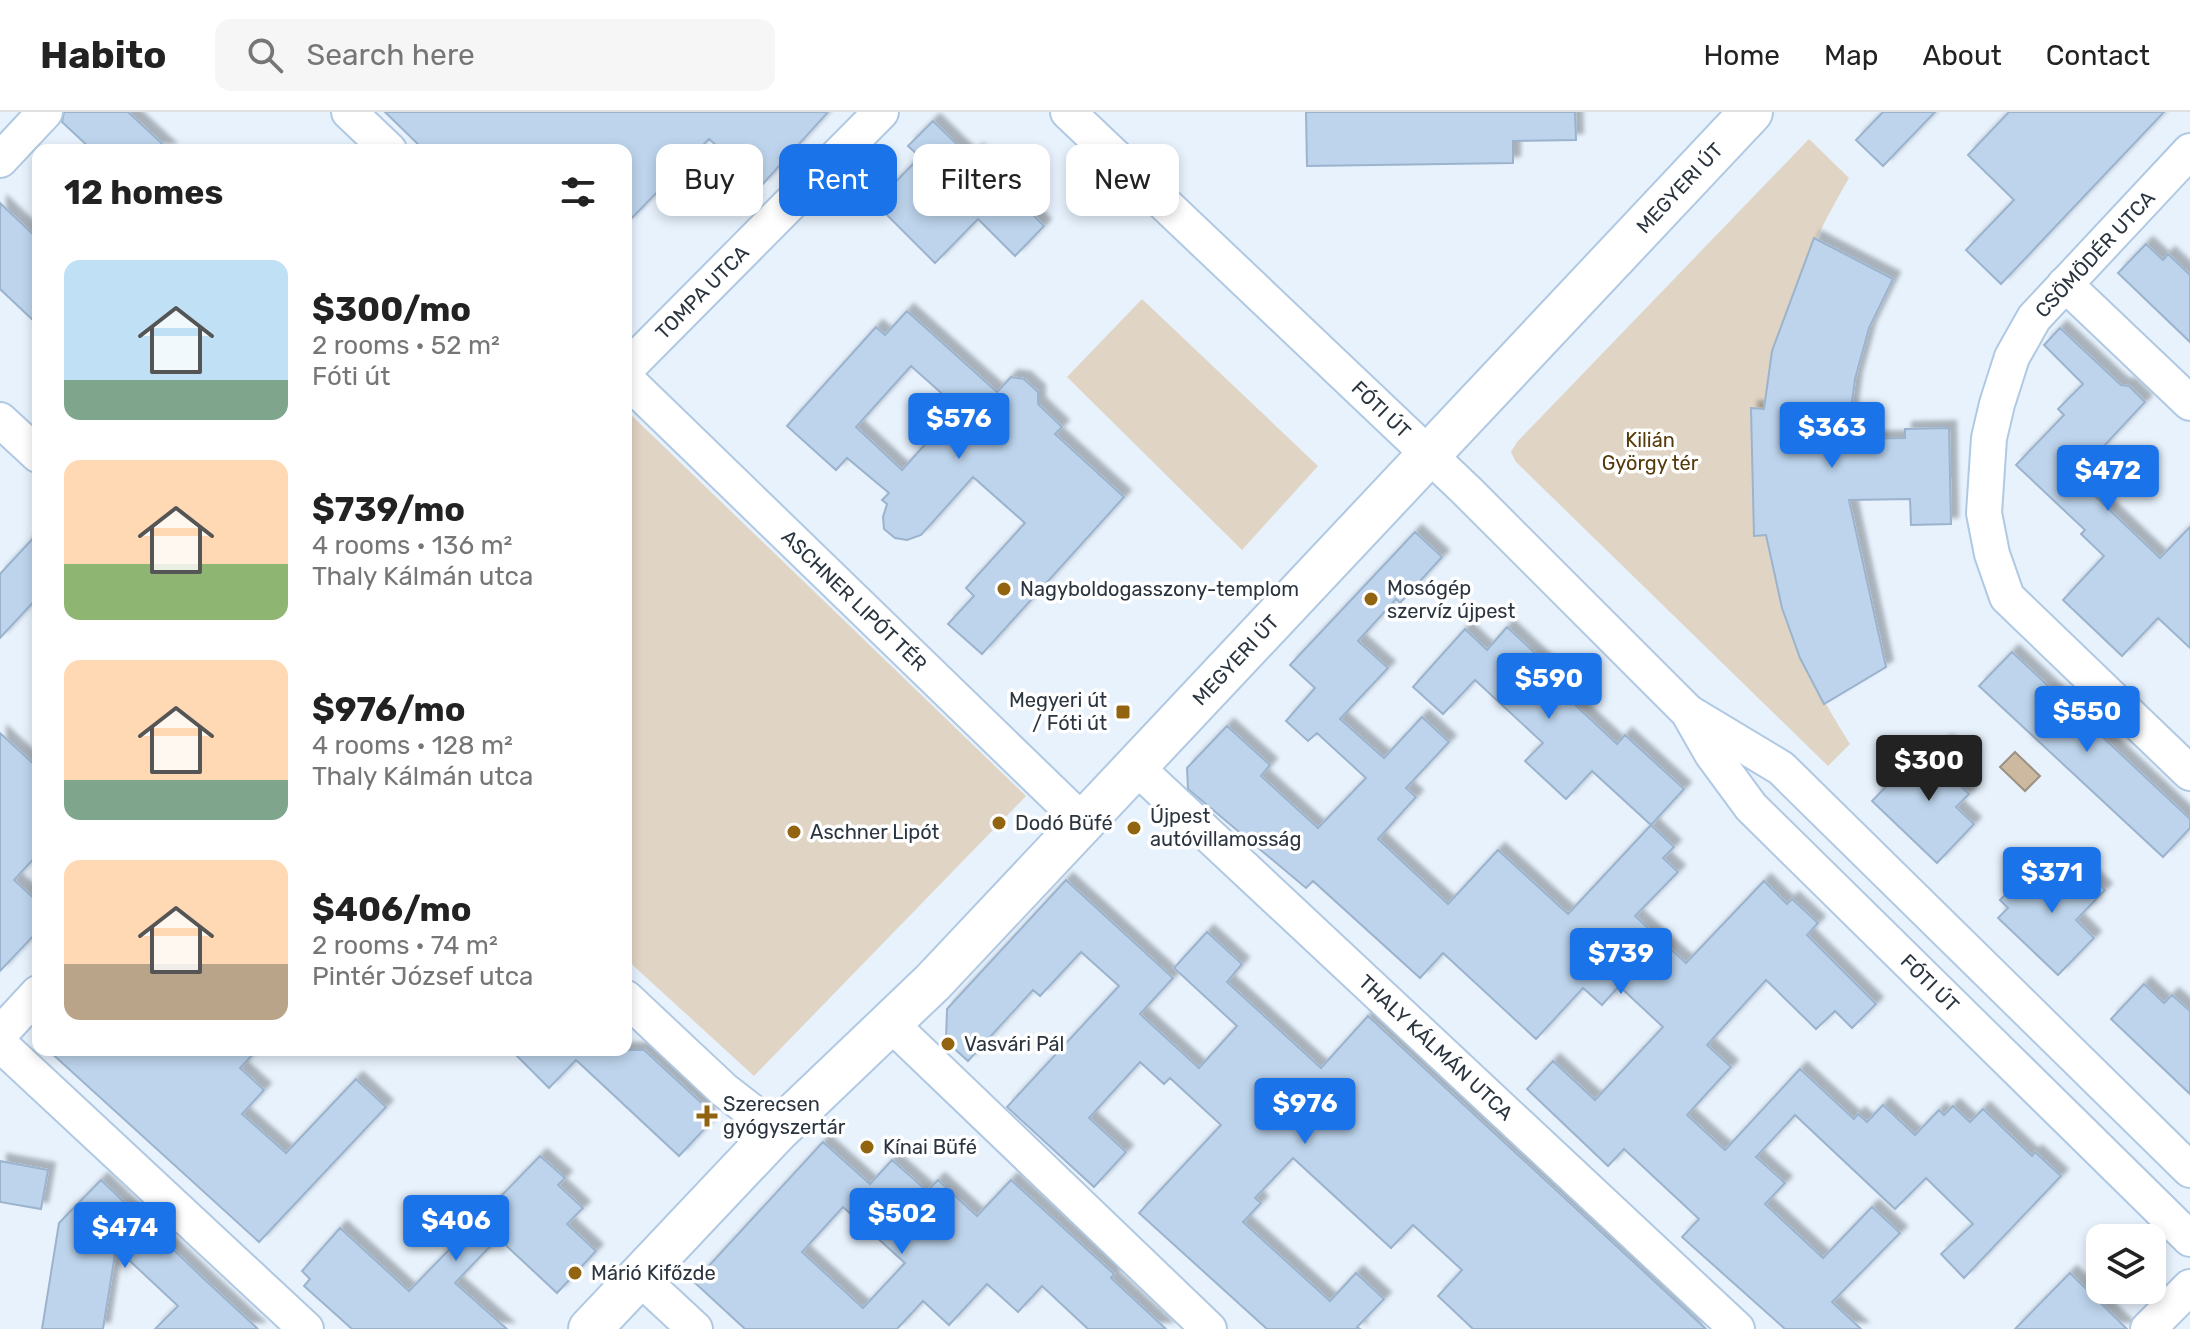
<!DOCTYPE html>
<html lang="en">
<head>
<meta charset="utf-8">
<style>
	:root { --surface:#fff; --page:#f6f6f6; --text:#222; --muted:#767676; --line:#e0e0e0; --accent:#1a73e8 }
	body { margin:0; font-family:Rubik,sans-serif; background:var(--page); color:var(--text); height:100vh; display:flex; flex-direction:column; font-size:30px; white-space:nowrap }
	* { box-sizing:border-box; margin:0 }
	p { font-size:26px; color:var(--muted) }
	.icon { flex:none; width:44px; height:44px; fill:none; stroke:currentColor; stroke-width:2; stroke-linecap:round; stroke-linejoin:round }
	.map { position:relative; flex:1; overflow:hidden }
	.sheet { position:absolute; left:32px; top:32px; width:600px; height:912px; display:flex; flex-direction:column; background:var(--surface); border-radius:16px; box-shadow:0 4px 12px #0003 }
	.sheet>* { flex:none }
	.top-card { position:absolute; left:656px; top:32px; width:760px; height:72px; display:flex; gap:16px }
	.tools { position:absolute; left:2086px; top:1112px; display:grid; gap:16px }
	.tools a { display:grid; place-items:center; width:80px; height:80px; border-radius:16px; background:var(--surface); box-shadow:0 4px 12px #0003; font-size:40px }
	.price { position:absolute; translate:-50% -68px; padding:0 18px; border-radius:8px; background:var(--accent); color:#fff; font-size:26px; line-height:52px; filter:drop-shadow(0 2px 4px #0008) }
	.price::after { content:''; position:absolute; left:50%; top:48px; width:24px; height:18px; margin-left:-12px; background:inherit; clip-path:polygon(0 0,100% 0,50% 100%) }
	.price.current { background:#222; color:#fff }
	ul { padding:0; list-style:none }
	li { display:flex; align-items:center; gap:24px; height:200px; padding:0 32px }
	li span { display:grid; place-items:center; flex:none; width:224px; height:160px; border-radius:16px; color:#555 }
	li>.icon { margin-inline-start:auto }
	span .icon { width:96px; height:96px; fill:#fffc; stroke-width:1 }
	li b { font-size:34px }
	h2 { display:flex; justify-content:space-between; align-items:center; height:96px; padding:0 32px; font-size:34px }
	.chip { padding:0 28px; border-radius:16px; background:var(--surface); box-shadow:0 4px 12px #0003; font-size:28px; line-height:72px }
	.chip.current { background:var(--accent); color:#fff }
	header { display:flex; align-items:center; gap:48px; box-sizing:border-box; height:112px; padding:0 40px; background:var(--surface); border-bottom:2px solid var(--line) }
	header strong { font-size:38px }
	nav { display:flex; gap:44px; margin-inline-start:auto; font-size:28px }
	.search { width:560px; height:72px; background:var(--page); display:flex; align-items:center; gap:20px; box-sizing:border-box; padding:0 28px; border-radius:16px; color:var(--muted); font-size:30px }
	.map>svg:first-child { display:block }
</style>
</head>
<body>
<header>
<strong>Habito</strong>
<div class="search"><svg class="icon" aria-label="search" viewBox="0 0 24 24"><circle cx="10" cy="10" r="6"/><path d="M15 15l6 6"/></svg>Search here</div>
<nav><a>Home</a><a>Map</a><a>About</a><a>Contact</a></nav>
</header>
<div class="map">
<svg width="2190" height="1217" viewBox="0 0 2190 1217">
	<defs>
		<filter id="shadow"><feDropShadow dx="7" dy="-7" stdDeviation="2" flood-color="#0004"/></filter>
	</defs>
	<rect width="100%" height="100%" fill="#e7f2fd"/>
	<!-- green -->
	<path fill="#e0d4c4" d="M1809 27 1849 66C1805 142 1776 209 1764 297H1751L1754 423H1766C1778 499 1809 568 1850 632L1828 654 1516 350 1511 340 1517 330Z
		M1142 187 1318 354 1242 438 1067 265Z
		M628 300 1026 684 754 964 626 847Z"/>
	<!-- water -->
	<path fill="#ccb9a0" stroke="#9c9183" stroke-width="2" d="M2015 640 2040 664 2025 679 2000 655Z"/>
	<!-- building -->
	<path fill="#bdd4ec" stroke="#9bb3cd" stroke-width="2" fill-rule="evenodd" filter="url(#shadow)" d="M64 0H128L169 38H92L62 10Z
		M385 0H828L761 74 709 27 626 112V38H424Z
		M1306 0H1575L1576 28 1513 29V51L1307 54Z
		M1883 0H1935L1883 54 1856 28Z
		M2009 0H2164L2001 172 1966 138 2014 88 1968 43Z
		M933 9 970 45 976 39 1003 66 1000 70 1044 114 1015 144 978 107 935 151 875 91 920 45 908 34Z
		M0 91 38 127V213L0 177Z
		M1814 126 1893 167 1869 216 1855 267 1847 327 1905 326V317L1949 316 1951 412 1911 413 1910 387 1849 388 1886 555 1824 592 1800 546 1782 496 1766 423 1754 424 1751 296 1764 297 1772 239Z
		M2146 132 2163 148 2168 142 2190 163V230L2118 161Z
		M907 199 997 280 1011 265 1024 267 1038 280V292L1062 315 1055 322 1124 385 982 542 948 512 974 484 966 476 1025 411 973 365 921 423 907 428 895 426 884 417 883 405 887 392 882 388 889 381 847 346 836 358 787 314 876 215 885 223ZM911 254 958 296 902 358 856 315Z
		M2060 216 2121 273 2129 274 2145 290 2075 365 2160 446 2190 415V536L2158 506 2122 544 2063 488 2104 444 2081 422 2085 418 2016 353 2064 303 2058 297 2083 272 2044 233Z
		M1415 420 1442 445 1400 491 1396 487 1358 529 1388 556 1340 607 1384 646 1422 605 1449 630 1406 676 1416 685 1378 727 1448 792 1498 738 1568 802 1651 713 1674 735 1663 746 1678 760 1635 804 1686 851 1764 769 1787 792 1792 787 1818 811 1807 823 1876 892 1852 916 1835 899 1816 917 1766 868 1707 933 1731 955 1687 1003 1725 1038 1800 957 1854 1007 1858 1002 1867 1010 1883 993 1915 1023 1939 998 1944 1003 1953 994 1970 1010 1983 997 2032 1044 2035 1040 2061 1064 1964 1166 1941 1142 1973 1112 1926 1066 1895 1097 1795 1003 1756 1045 1785 1071 1765 1092 1823 1146 1872 1095 1900 1121 1832 1190 1861 1217H1785L1682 1125 1699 1107 1624 1037 1608 1054 1527 977 1553 949 1595 988 1663 915 1619 874 1602 893 1583 876 1536 927 1443 841 1420 866 1313 769 1306 776 1188 677 1187 656 1227 614 1270 653 1261 664 1318 716 1366 666 1317 621 1308 629 1286 609 1315 576 1290 553Z
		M38 421V485L0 526V462Z
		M1507 515 1563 567 1556 575 1617 632 1625 623 1684 677 1651 713 1592 659 1566 687 1525 649 1543 631 1475 568 1443 602 1413 575 1465 517 1487 538Z
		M2012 540 2190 707V716L2163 745 1979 574Z
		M0 621 38 656V742L14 768 38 790V819L0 859Z
		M1945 630 1969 653 1954 668 1969 682 1956 695 1974 712 1937 751 1872 689 1909 651 1918 659Z
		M2075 750 2105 778 2076 808 2094 826 2058 863 1998 806 2008 796 2000 788 2025 762 2039 775 2056 757 2063 763Z
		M1066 768 1173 866 1140 902 1199 956 1237 914 1174 856 1207 820 1242 852 1227 870 1321 956 1368 904 1706 1217H1473L1438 1184 1462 1158 1413 1113 1391 1136 1293 1046 1255 1086 1261 1091 1243 1110 1330 1189 1356 1161 1384 1187 1357 1215 1360 1217H1267L1139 1101 1221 1013 1170 966 1164 972 1140 950 1089 1006 1126 1040 1094 1075 1007 995 1119 874 1081 840 1040 884 1033 878 968 949 946 929 947 897Z
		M2144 872 2164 891 2172 883 2190 899V982L2111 907Z
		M48 938H257L240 956 264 978 242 1002 286 1041 356 967 386 995 259 1130Z
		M511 938H644L707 996V1014L679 1044 576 948 549 976Z
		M823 1030 870 1072 892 1048 927 1079 938 1068 977 1104 1011 1068 1114 1162 1111 1166 1166 1217H1088L1042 1174 1018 1200 987 1172 949 1213 923 1189 897 1217H745L694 1170ZM843 1095 905 1151 863 1196 802 1140Z
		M540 1044 565 1066 558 1073 583 1096 567 1112 596 1139 557 1181 498 1126 455 1171 507 1217H352L304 1174 310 1167 302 1159 340 1116 409 1179Z
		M0 1049 48 1058 41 1097 0 1090Z
		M101 1068 203 1166 258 1217H155L178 1194 116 1136 103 1217H42L59 1111Z
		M2070 1161 2127 1217H2015Z"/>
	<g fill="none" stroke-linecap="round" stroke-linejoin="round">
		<defs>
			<g id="minor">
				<path d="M349 0 389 38"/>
				<path id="s1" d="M1068 0 1466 378 1688 600 1712 642 1751 695 2190 1127"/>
				<path d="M2190 39 2034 206 2012 245 1997 292 1989 326 1984 401 1992 442 2007 485 2190 661"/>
				<path d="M0 48 45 0"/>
				<path d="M2065 172 2190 291"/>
				<path id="s2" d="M626 257 881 0"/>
				<path id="s3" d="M626 267 1083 710"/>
				<path d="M0 308 38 343"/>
				<path d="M1688 600 1781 656 2190 1058"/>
				<path id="s4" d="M1135 654 1737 1217"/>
				<path d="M626 886 724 978 777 1019"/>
				<path d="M891 912 1209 1217"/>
				<path d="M0 922 38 881"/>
				<path d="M0 932 306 1217"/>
				<path d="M639 1165 695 1217"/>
				<path d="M2148 1217 2190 1175"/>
			</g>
			<g id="major">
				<path id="s5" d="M590 1217 777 1019 933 870 1751 0"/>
			</g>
		</defs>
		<!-- minor casing -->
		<use href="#minor" stroke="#b0c9e3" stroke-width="38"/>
		<!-- major casing -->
		<use href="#major" stroke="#b0c9e3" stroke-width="46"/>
		<!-- minor -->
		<use href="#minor" stroke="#fff" stroke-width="34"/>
		<!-- major -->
		<use href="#major" stroke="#fff" stroke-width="42"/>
	</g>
	<!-- markers -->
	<g fill="#92640f" stroke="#fff" stroke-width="3">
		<circle cx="1004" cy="477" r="8"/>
		<circle cx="1371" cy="487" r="8"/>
		<rect x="1115" y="592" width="16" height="16" rx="4"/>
		<circle cx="999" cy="711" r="8"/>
		<circle cx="1134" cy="716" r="8"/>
		<circle cx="794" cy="720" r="8"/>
		<circle cx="948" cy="932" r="8"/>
		<path d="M703 992h8v8h8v8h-8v8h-8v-8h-8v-8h8z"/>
		<circle cx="867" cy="1035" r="8"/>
		<circle cx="575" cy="1161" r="8"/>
	</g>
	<g text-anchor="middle" stroke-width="7" stroke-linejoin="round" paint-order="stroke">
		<!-- street labels -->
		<g font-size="20" fill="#2b3540" stroke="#fff">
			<text dy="7" stroke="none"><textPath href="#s5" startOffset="1578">MEGYERI ÚT</textPath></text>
			<text transform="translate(2095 142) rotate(-47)" y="7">CSÖMÖDÉR UTCA</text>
			<text dy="7" stroke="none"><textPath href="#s2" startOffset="108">TOMPA UTCA</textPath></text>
			<text dy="7" stroke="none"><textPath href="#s1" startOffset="432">FÓTI ÚT</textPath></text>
			<text dy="7" stroke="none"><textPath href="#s3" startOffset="318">ASCHNER LIPÓT TÉR</textPath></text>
			<text dy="7" stroke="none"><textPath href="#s5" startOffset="930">MEGYERI ÚT</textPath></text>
			<text dy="7" stroke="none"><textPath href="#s1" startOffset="1228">FÓTI ÚT</textPath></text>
			<text dy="7" stroke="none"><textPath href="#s4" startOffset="412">THALY KÁLMÁN UTCA</textPath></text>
		</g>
		<!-- park labels -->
		<g font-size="20" fill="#553a0a" stroke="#fff">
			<text x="1650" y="335">Kilián<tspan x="1650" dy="23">György tér</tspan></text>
		</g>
		<!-- poi labels -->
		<g font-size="20" fill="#2b3540" stroke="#fff" text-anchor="start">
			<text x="1387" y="483">Mosógép<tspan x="1387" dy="23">szervíz újpest</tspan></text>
			<text x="1020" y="484">Nagyboldogasszony-templom</text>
			<text x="1107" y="595" text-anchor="end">Megyeri út<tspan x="1107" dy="23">/ Fóti út</tspan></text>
			<text x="1150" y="711">Újpest<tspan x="1150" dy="23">autóvillamosság</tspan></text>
			<text x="1015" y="718">Dodó Büfé</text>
			<text x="810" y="727">Aschner Lipót</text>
			<text x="964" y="939">Vasvári Pál</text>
			<text x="723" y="999">Szerecsen<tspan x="723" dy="23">gyógyszertár</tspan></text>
			<text x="883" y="1042">Kínai Büfé</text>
			<text x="591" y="1168">Márió Kifőzde</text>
		</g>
	</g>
</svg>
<div class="tools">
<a><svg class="icon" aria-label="layers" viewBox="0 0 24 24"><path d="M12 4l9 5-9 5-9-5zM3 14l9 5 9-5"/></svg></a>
</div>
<b class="price" style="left:959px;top:349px">$576</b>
<b class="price" style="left:1832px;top:358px">$363</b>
<b class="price" style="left:2108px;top:401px">$472</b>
<b class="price" style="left:1549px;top:609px">$590</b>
<b class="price" style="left:2087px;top:642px">$550</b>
<b class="price current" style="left:1929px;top:691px">$300</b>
<b class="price" style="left:2052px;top:803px">$371</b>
<b class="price" style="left:1621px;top:884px">$739</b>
<b class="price" style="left:1305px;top:1034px">$976</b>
<b class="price" style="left:902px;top:1144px">$502</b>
<b class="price" style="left:456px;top:1151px">$406</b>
<b class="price" style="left:125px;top:1158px">$474</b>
<div class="top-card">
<a class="chip">Buy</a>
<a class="chip current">Rent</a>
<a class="chip">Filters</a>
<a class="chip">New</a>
</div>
<section class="sheet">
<h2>12 homes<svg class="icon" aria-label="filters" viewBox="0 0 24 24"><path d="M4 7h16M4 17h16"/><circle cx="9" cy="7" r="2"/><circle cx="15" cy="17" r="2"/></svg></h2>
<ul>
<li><span style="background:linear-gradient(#bfe0f5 75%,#7fa58c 0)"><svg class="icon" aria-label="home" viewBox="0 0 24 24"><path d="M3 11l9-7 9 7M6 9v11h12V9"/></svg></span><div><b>$300/mo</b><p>2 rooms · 52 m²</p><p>Fóti út</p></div></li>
<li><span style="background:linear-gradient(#ffd9b3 65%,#8fb573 0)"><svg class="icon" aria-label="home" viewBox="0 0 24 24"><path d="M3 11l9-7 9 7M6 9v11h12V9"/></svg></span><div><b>$739/mo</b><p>4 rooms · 136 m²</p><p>Thaly Kálmán utca</p></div></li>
<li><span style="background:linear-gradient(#ffd9b3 75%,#7fa58c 0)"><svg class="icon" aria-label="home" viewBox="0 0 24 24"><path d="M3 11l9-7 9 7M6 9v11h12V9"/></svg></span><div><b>$976/mo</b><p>4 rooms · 128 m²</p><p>Thaly Kálmán utca</p></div></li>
<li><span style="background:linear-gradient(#ffd9b3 65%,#b9a48a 0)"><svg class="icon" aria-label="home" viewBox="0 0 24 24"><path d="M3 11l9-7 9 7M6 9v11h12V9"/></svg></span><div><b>$406/mo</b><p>2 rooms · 74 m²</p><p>Pintér József utca</p></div></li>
</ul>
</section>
</div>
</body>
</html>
